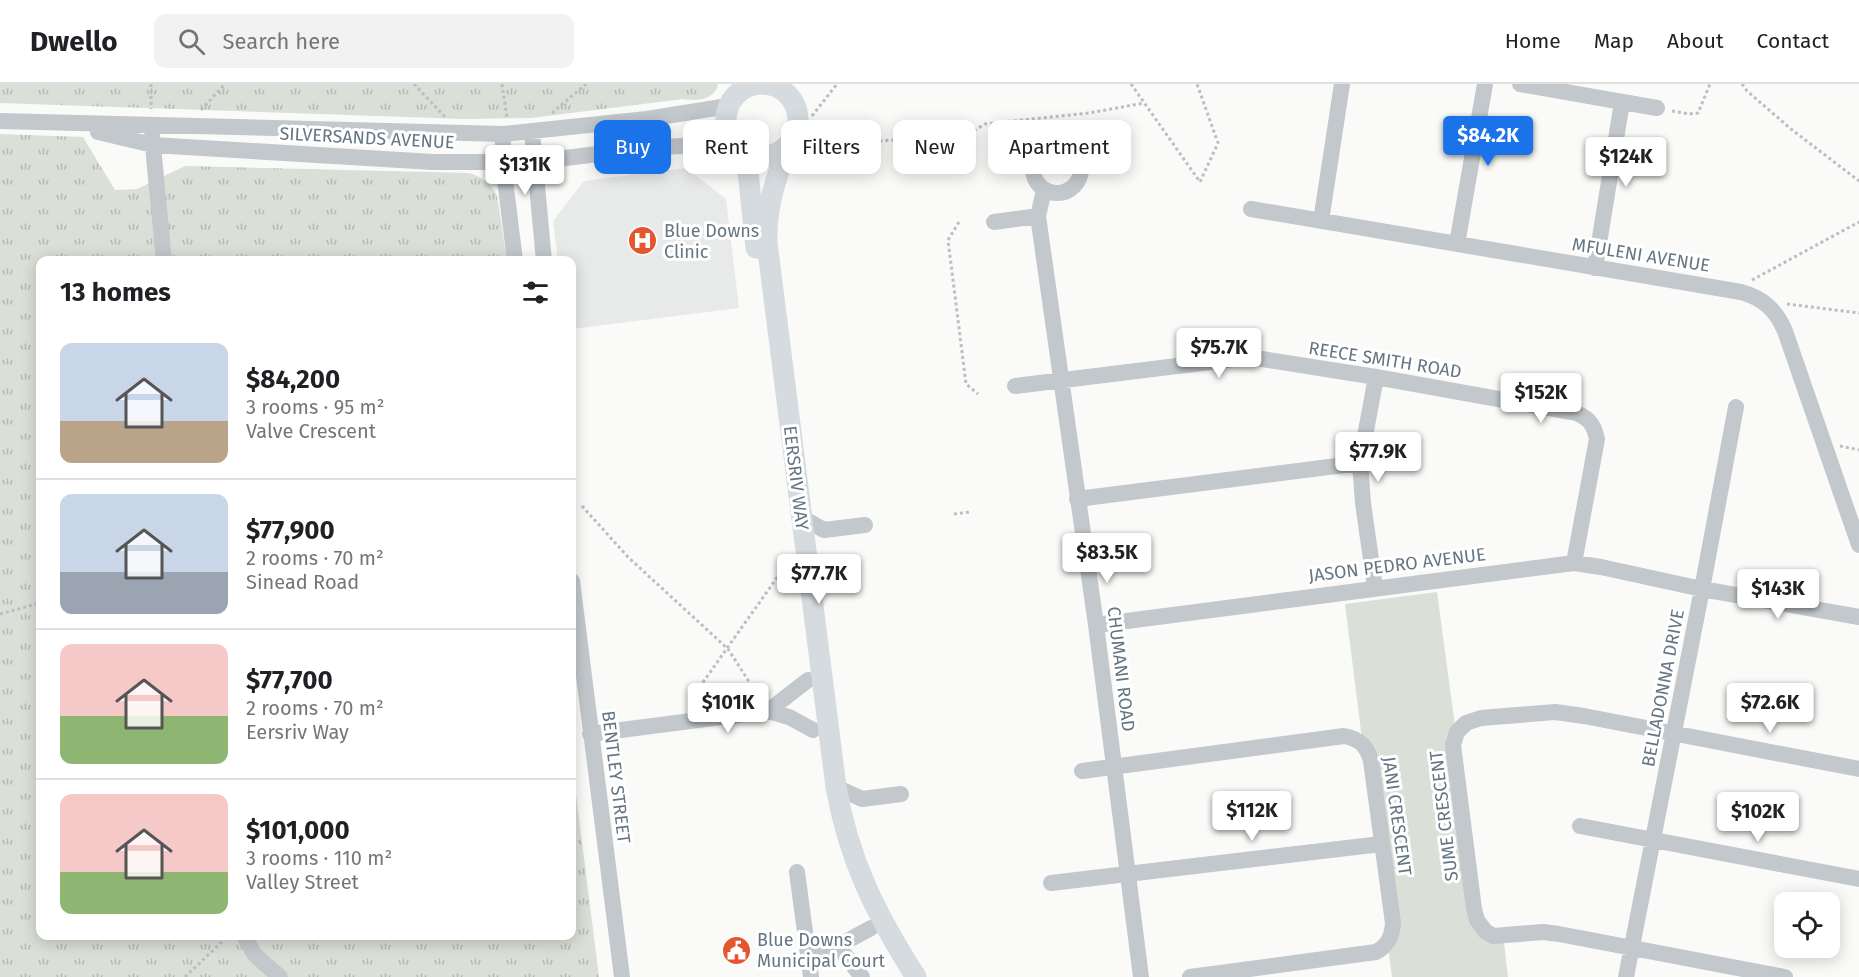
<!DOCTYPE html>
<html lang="en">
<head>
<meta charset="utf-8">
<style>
	:root { --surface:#fff; --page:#f2f2f2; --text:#202124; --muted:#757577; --line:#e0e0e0; --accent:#1a73e8 }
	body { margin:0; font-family:"Fira Sans",sans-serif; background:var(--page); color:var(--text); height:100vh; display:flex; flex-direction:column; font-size:22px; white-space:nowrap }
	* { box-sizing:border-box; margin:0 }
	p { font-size:20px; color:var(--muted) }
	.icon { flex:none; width:33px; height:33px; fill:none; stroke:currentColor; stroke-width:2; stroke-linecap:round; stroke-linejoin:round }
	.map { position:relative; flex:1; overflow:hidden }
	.sheet { position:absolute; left:36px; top:172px; width:540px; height:684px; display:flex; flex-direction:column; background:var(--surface); border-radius:12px; box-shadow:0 3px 15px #0003 }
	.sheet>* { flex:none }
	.top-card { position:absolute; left:594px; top:36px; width:570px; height:54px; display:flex; gap:12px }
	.fabs { position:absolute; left:1774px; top:808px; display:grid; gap:12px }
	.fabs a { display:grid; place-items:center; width:66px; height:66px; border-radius:12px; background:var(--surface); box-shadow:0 3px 15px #0003; font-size:30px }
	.price { position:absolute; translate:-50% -51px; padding:0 14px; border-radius:6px; background:#fff; color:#222; font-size:20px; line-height:39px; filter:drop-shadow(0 2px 3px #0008) }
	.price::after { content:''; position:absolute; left:50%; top:36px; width:18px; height:14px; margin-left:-9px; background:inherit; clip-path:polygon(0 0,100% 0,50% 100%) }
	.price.on { background:var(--accent); color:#fff }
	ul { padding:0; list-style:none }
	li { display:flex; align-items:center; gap:18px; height:150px; padding:0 24px }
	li+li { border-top:2px solid var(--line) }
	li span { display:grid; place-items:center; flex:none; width:168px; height:120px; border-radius:12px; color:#555 }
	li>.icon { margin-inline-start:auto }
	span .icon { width:72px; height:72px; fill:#fffc; stroke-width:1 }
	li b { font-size:26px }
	h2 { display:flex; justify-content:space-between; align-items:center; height:72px; padding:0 24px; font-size:26px }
	.chip { padding:0 21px; border-radius:12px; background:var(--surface); box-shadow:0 3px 15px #0003; font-size:21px; line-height:54px }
	.chip.on { background:var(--accent); color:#fff }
	header { display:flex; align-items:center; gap:36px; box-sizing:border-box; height:84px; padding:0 30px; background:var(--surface); border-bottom:2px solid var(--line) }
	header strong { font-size:28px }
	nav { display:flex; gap:33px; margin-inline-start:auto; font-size:21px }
	.search { width:420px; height:54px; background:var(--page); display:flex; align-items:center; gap:15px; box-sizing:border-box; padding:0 21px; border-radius:12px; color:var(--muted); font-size:22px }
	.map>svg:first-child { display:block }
</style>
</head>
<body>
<header>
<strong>Dwello</strong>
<div class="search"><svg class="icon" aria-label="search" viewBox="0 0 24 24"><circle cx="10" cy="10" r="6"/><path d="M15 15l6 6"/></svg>Search here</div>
<nav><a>Home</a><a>Map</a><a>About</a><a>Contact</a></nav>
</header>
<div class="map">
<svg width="1859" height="893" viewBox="0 0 1859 893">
	<defs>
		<pattern id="grass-tufts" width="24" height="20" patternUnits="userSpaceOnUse" patternTransform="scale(1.5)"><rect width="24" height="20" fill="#dadfd7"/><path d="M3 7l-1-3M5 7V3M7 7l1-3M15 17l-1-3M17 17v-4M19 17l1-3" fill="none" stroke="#b4b9b4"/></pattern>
	</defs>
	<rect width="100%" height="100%" fill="#fafaf8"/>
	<!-- built -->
	<path fill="#e8e9e9" d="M686 84 726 115 739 224 572 245V177H558L553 137 584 97Z"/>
	<!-- grass -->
	<path fill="url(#grass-tufts)" d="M0 0H718C716 15 696 18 683 15L531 34 464 35 0 19Z
		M0 50 83 53 115 106 137 105 185 82 469 89C482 93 490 99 497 111L507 177H40V852H572V679L599 893H0Z"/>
	<!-- park -->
	<path fill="#dadfd7" d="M1437 508 1455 642 1469 835 1504 859 1508 893H1392L1345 520Z"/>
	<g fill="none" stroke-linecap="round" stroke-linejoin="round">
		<!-- path -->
		<path stroke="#bbbfc2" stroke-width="3" stroke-dasharray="3 3" stroke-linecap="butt" d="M151 0V25
			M414 0 446 34
			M502 0 507 34
			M1131 0 1200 98 1218 59 1197 0
			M1742 0 1747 7 1791 45 1859 97
			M201 26 225 0
			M1672 27 1689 30 1698 29 1710 0
			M552 29 586 0
			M812 32 837 0
			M803 71 828 63 864 58 967 51 985 40 1089 29 1144 19
			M959 138 948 156 966 300 978 310
			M1752 196 1859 138
			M1787 220 1859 229
			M1840 362 1859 366
			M582 422 628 473 728 565 757 610
			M954 430 970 428
			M0 530 40 519
			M689 618 781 488
			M185 893 228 852"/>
		<!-- minor -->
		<path stroke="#c3c8cc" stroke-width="16" d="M1520 0 1657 24
			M0 37 503 50 647 35 728 22
			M98 48 153 61 433 78H534L645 64 699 61 742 66
			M532 48 544 177
			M503 50V79L515 177
			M152 52 164 177
			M1033 85a24 24 0 1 1 48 0a24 24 0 1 1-48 0Z
			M1044 106 1038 132 1096 541 1141 893
			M1251 125 1741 208C1763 214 1776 226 1785 247L1859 461
			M1321 137 1342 0
			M994 138 1038 132
			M1457 160 1485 0
			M1595 184 1622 18
			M1015 302 1242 274 1262 275 1376 293 1576 329C1589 334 1594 341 1597 355L1574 479
			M1077 415 1360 379
			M801 433 824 446 865 441
			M572 497 622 893
			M1375 504 1363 419 1360 379 1376 293
			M1096 541 1574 479 1601 483 1702 505 1859 533
			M768 627 808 596
			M590 650 768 627 789 633 813 646
			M1082 687 1344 652C1360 655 1367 662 1371 677L1393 839C1392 852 1388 862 1376 868L1190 893
			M836 703 862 715 901 710
			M1580 742 1859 795
			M797 788 811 893
			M1051 799 1381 760
			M244 852 255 871 280 893
			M838 862 862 893
			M809 875 838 862 871 844
			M1626 893 1702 505 1736 323
			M1785 893 1559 850 1543 848 1493 852 1485 847 1477 836 1474 825 1453 661 1457 648 1466 639 1481 634 1555 628 1584 632 1859 685"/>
		<!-- major -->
		<path stroke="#d6dbdf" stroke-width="21" d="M726 36a36 36 0 1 1 72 0a36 36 0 1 1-72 0Z
			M789 59C776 94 766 121 767 159L836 703C849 777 876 830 916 893
			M746 68 756 164"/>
	</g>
	<!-- icons -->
	<defs>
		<symbol id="hospital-disc" viewBox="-11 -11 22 22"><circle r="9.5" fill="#e4572e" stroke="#fff"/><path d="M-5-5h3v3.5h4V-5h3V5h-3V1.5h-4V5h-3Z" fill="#fff"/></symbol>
		<symbol id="civic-disc" viewBox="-11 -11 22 22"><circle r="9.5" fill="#e4572e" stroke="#fff"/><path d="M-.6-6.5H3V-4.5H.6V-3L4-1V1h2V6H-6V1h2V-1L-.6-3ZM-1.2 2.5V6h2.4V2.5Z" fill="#fff"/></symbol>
	</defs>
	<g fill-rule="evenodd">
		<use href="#hospital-disc" x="626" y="140" width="33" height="33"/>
		<use href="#civic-disc" x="720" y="850" width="33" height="33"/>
	</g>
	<g text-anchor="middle" stroke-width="6" stroke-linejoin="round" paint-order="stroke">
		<!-- street labels -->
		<g font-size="18" fill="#657683" stroke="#fff">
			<text transform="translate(367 54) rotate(3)" y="6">SILVERSANDS AVENUE</text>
			<text transform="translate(1641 171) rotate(9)" y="6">MFULENI AVENUE</text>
			<text transform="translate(1385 276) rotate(9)" y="6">REECE SMITH ROAD</text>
			<text transform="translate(796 394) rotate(83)" y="6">EERSRIV WAY</text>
			<text transform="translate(1397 481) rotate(-7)" y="6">JASON PEDRO AVENUE</text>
			<text transform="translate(1121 585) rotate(83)" y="6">CHUMANI ROAD</text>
			<text transform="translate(1663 604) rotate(-79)" y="6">BELLADONNA DRIVE</text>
			<text transform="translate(616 693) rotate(83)" y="6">BENTLEY STREET</text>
			<text transform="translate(1397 732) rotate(82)" y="6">JANI CRESCENT</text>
			<text transform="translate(1444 732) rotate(-97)" y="6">SUME CRESCENT</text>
		</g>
		<!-- poi labels -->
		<g font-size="18" fill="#657683" stroke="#fff" text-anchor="start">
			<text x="664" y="153">Blue Downs<tspan x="664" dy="21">Clinic</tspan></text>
			<text x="757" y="862">Blue Downs<tspan x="757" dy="21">Municipal Court</tspan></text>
		</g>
	</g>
</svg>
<div class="fabs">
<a><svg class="icon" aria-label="locate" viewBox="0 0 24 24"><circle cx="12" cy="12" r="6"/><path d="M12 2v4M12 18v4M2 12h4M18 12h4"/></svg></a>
</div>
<b class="price on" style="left:1488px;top:83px">$84.2K</b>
<b class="price" style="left:1626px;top:104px">$124K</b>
<b class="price" style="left:525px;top:112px">$131K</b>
<b class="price" style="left:1219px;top:295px">$75.7K</b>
<b class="price" style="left:1541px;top:340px">$152K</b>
<b class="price" style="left:1378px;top:399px">$77.9K</b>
<b class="price" style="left:1107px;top:500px">$83.5K</b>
<b class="price" style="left:819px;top:521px">$77.7K</b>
<b class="price" style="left:1778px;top:536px">$143K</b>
<b class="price" style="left:728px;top:650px">$101K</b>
<b class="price" style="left:1770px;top:650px">$72.6K</b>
<b class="price" style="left:1252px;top:758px">$112K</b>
<b class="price" style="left:1758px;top:759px">$102K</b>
<div class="top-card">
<a class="chip on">Buy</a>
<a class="chip">Rent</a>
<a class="chip">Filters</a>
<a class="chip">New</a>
<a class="chip">Apartment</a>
</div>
<section class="sheet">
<h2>13 homes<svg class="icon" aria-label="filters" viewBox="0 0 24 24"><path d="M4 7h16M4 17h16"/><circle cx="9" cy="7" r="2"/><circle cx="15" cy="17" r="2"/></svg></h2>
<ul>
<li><span style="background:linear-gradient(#c9d6e8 65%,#b9a48a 0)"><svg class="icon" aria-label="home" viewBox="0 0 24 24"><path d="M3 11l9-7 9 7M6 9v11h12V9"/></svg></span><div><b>$84,200</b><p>3 rooms · 95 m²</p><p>Valve Crescent</p></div></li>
<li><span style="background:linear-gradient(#c9d6e8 65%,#9aa5b1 0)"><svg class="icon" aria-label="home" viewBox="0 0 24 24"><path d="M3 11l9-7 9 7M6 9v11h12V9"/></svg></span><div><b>$77,900</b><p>2 rooms · 70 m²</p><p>Sinead Road</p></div></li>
<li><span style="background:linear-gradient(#f6c9c9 60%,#8fb573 0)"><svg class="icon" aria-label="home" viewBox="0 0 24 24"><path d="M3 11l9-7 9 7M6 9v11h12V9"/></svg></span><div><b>$77,700</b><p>2 rooms · 70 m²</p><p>Eersriv Way</p></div></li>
<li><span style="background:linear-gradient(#f6c9c9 65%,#8fb573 0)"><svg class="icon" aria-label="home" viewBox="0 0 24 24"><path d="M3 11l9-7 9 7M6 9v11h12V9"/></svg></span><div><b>$101,000</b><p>3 rooms · 110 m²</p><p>Valley Street</p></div></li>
</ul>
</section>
</div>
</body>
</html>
